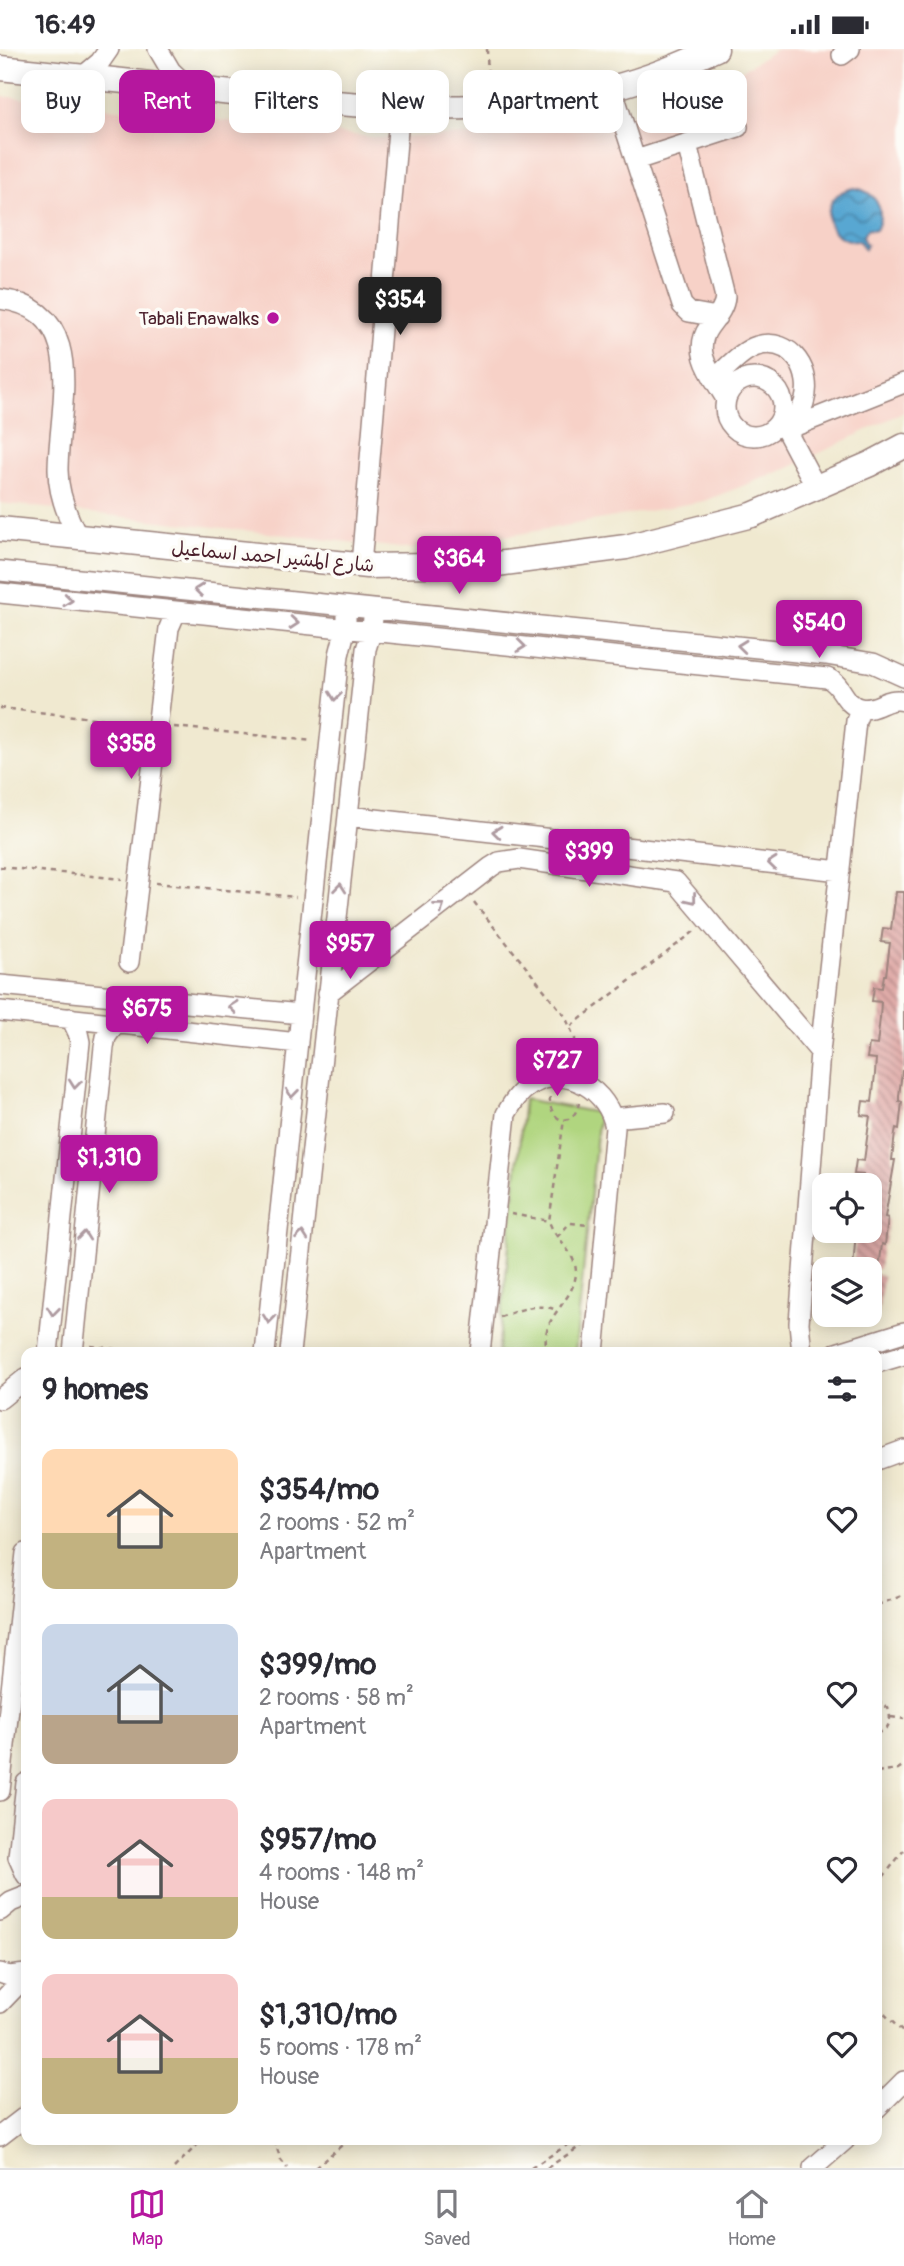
<!DOCTYPE html>
<html lang="en">
<head>
<meta charset="utf-8">
<style>
	:root { --surface:#fff; --page:#f7f7f7; --text:#2b2b33; --muted:#7c7c81; --line:#e1e1e2; --accent:#b5179e }
	body { margin:0; font-family:Pangolin,"Playpen Sans Arabic",sans-serif; background:var(--page); color:var(--text); height:100vh; display:flex; flex-direction:column; font-size:26px; white-space:nowrap }
	* { box-sizing:border-box; margin:0 }
	p { font-size:23px; color:var(--muted) }
	.icon { flex:none; width:38px; height:38px; fill:none; stroke:currentColor; stroke-width:2; stroke-linecap:round; stroke-linejoin:round }
	.map { position:relative; flex:1; overflow:hidden }
	.sheet { position:absolute; left:21px; top:1298px; width:861px; height:798px; display:flex; flex-direction:column; background:var(--surface); border-radius:14px; box-shadow:0 4px 18px #0003 }
	.sheet>* { flex:none }
	.guide { position:absolute; left:21px; top:21px; width:863px; height:63px; display:flex; gap:14px }
	.buttons { position:absolute; left:812px; top:1124px; display:grid; gap:14px }
	.buttons a { display:grid; place-items:center; width:70px; height:70px; border-radius:14px; background:var(--surface); box-shadow:0 4px 18px #0003; font-size:35px }
	.price { position:absolute; translate:-50% -60px; padding:0 16px; border-radius:7px; background:var(--accent); color:#fff; font-size:23px; line-height:46px; filter:drop-shadow(0 2px 4px #0008) }
	.price::after { content:''; position:absolute; left:50%; top:42px; width:21px; height:16px; margin-left:-10px; background:inherit; clip-path:polygon(0 0,100% 0,50% 100%) }
	.price.current { background:#222; color:#fff }
	ul { padding:0; list-style:none }
	li { display:flex; align-items:center; gap:21px; height:175px; padding:0 21px }
	li span { display:grid; place-items:center; flex:none; width:196px; height:140px; border-radius:14px; color:#555 }
	li>.icon { margin-inline-start:auto }
	span .icon { width:84px; height:84px; fill:#fffc; stroke-width:1 }
	li b { font-size:30px }
	h2 { display:flex; justify-content:space-between; align-items:center; height:84px; padding:0 21px; font-size:30px }
	.pill { padding:0 24px; border-radius:14px; background:var(--surface); box-shadow:0 4px 18px #0003; font-size:24px; line-height:63px }
	.pill.current { background:var(--accent); color:#fff }
	.status { display:flex; justify-content:space-between; align-items:center; height:49px; padding:0 35px; background:var(--surface); direction:ltr }
	.status svg { height:19px; fill:currentColor }
	.tabs { display:flex; justify-content:space-around; align-items:center; height:98px; border-top:2px solid var(--line); background:var(--surface); font-size:19px; color:var(--muted) }
	.tabs a { display:grid; justify-items:center; gap:4px }
	.tabs .current { color:var(--accent) }
	.map>svg:first-child { display:block }
</style>
</head>
<body>
<div class="status"><b>16:49</b><svg viewBox="0 0 49 12"><path d="M0 12V9h3v3zM5 12V6h3v6zM10 12V3h3v9zM15 12V0h3v12zM26 1h20v11H26zM47 4h2v5h-2z"/></svg></div>
<div class="map">
<svg width="904" height="2119" viewBox="0 0 904 2119">
	<defs>
		<pattern id="water-waves" width="16" height="10" patternUnits="userSpaceOnUse" patternTransform="scale(1.75)"><rect width="16" height="10" fill="#58a7d2"/><path d="M0 5q4-4 8 0t8 0" fill="none" stroke="#4b87ab"/></pattern>
		<pattern id="building-back-hatch" width="6" height="6" patternUnits="userSpaceOnUse" patternTransform="scale(1.75)"><rect width="6" height="6" fill="#e0aca9"/><path d="M-1 5l2 2M0 0l6 6M5-1l2 2" fill="none" stroke="#b88b8a"/></pattern>
	</defs>
	<rect width="100%" height="100%" fill="#fdfcf7"/>
	<filter id="ink" filterUnits="userSpaceOnUse"><feTurbulence type="fractalNoise" baseFrequency=".0143" numOctaves="2"/><feDisplacementMap in="SourceGraphic" scale="14" xChannelSelector="R" yChannelSelector="G"/><feConvolveMatrix kernelMatrix="1 2 1 2 8 2 1 2 1" color-interpolation-filters="sRGB"/></filter>
	<filter id="wash" filterUnits="userSpaceOnUse"><feTurbulence type="fractalNoise" baseFrequency=".00686" numOctaves="4" result="noise"/><feDisplacementMap in="SourceGraphic" scale="28" xChannelSelector="R" yChannelSelector="G"/><feGaussianBlur stdDeviation="1.57" result="paint"/><feColorMatrix in="noise" values="0 0 0 0 0 0 0 0 0 0 0 0 0 0 0 0 0 1.4 0 .05"/><feComposite in="paint" operator="in"/></filter>
	<g filter="url(#wash)">
		<rect width="100%" height="100%" fill="#f0e9d0"/>
		<!-- built -->
		<path fill="#f7d1c7" d="M777 0H904V363L789 419 704 452 519 485 410 500 0 454V47L381 89 512 84 611 72 713 39Z"/>
		<!-- green -->
		<path fill="#b0d57f" stroke="#7d7a55" stroke-width="2" d="M524 1050 599 1064 575 1304H498Z"/>
		<!-- water -->
		<path fill="url(#water-waves)" stroke="#51637e" stroke-width="2" d="M854 139C876 142 886 161 876 181L868 180C862 185 861 191 867 196L865 200 859 192C843 192 832 185 828 170 828 152 837 142 854 139Z"/>
		<g id="blocks">
			<!-- building -->
			<path fill="url(#building-back-hatch)" d="M896 843H904V1022H902L899 1047V1052L902 1053 899 1080 896 1079 895 1084 892 1111H895L885 1168 888 1169 885 1196 882 1195 879 1220H853L856 1181H870V1136H862L863 1126 854 1125 856 1111 864 1112 870 1067 861 1066 863 1052 872 1053 875 1025 876 1010 867 1009 869 995 877 996 880 969 881 953 872 952 874 938 882 939 884 926H886L890 894 881 893 883 879 891 880Z
				M870 1225 883 1227 878 1267H870Z"/>
		</g>
	</g>
	<g filter="url(#ink)">
		<use href="#blocks" fill-opacity="0" stroke="#9d847e" stroke-width="2"/>
		<g fill="none" stroke-linecap="round" stroke-linejoin="round">
			<defs>
				<path id="minor" d="M158 0 171 22 189 39
					M842 6 850 0
					M82 28 100 13 109 0
					M612 39 682 256 689 263 717 268
					M687 95 725 248C724 260 716 268 709 278 691 303 713 327 726 350
					M636 111 738 78
					M0 250C91 261 58 360 58 421 58 445 67 467 78 488
					M725 358a29 29 0 1 1 58 0a29 29 0 1 1-58 0Z
					M714 330C727 319 741 302 757 297 792 287 814 324 804 354 800 365 794 373 786 381
					M781 372 816 438
					M788 380 904 334
					M361 516 400 57
					M0 522 826 606 873 614 904 628
					M0 544 827 629C843 635 843 655 860 659 877 663 886 647 904 652
					M348 767 840 822
					M129 913 169 579 176 563
					M0 936 301 965
					M328 944 491 818 499 813 519 810 676 833 820 1003
					M0 962 298 994
					M613 1069 665 1064
					M48 1304 80 993 78 984 71 969
					M73 1304 104 998 106 988 116 974
					M265 1304 339 606 346 578V567
					M290 1304 366 600 372 581 373 568
					M480 1304 506 1065C513 1053 519 1043 531 1036 567 1014 609 1042 615 1079L594 1304
					M802 1304 799 1274 820 1003 856 672 861 659
					M836 1304 904 1283
					M877 1314 904 1306
					M0 1350 26 1329
					M877 1411 904 1401
					M26 1734 18 1808 26 1826
					M0 1742 26 1504
					M0 1862 11 1853 26 1847
					M0 1924 9 1927 26 1925
					M0 1954 26 1927
					M877 2059 904 2032
					M0 2087 26 2067
					M813 2119 845 2091"/>
				<path id="major" d="M0 19C77 27 155 35 232 44 357 57 488 71 611 39 648 30 682 15 716 0
					M0 480 367 517 497 515 626 498 752 466 870 415 904 397"/>
			</defs>
			<!-- minor casing -->
			<use href="#minor" stroke="#9d847e" stroke-width="22"/>
			<!-- major casing -->
			<use href="#major" stroke="#9d847e" stroke-width="27"/>
			<!-- path -->
			<path stroke="#9d847e" stroke-width="2.5" stroke-dasharray="5 5" stroke-linecap="butt" d="M487 0 488 39
				M0 659 139 674
				M174 678 313 692
				M0 818 122 830
				M156 834 296 848
				M474 853 565 967 575 990 573 1012
				M571 977 696 881
				M550 1048C548 1073 573 1081 579 1054
				M511 1165 549 1172
				M557 1188 570 1174 589 1176
				M500 1268C520 1261 536 1253 557 1261
				M91 1297 145 1304
				M548 1304C536 1269 574 1255 576 1224 576 1202 555 1192 549 1172L564 1071
				M877 1556 904 1546
				M877 1652 888 1659C892 1671 890 1681 877 1684
				M891 1668 904 1670
				M877 1723 898 1720 904 1716
				M877 1836 904 1801
				M877 1958 904 1984
				M274 2091 281 2111 287 2119
				M174 2119 202 2091
				M315 2119 348 2091
				M531 2119 575 2091
				M547 2119 590 2091"/>
			<!-- minor -->
			<use href="#minor" stroke="#fff" stroke-width="19"/>
			<!-- major -->
			<use href="#major" stroke="#fff" stroke-width="24"/>
		</g>
		<!-- one-way arrows -->
		<defs><path id="oneway-chevron" d="M-2-3.5L2.5 0L-2 3.5" fill="none" stroke-width="1.6" stroke-linecap="round" stroke-linejoin="round" transform="scale(1.75)"/></defs>
		<g stroke="#ae9aa0">
			<use href="#oneway-chevron" transform="translate(199 541) rotate(-174)"/>
			<use href="#oneway-chevron" transform="translate(68 551) rotate(6)"/>
			<use href="#oneway-chevron" transform="translate(294 574) rotate(5)"/>
			<use href="#oneway-chevron" transform="translate(521 597) rotate(6)"/>
			<use href="#oneway-chevron" transform="translate(742 597) rotate(-174)"/>
			<use href="#oneway-chevron" transform="translate(335 647) rotate(96)"/>
			<use href="#oneway-chevron" transform="translate(497 783) rotate(-174)"/>
			<use href="#oneway-chevron" transform="translate(772 814) rotate(-174)"/>
			<use href="#oneway-chevron" transform="translate(340 839) rotate(-84)"/>
			<use href="#oneway-chevron" transform="translate(692 850) rotate(51)"/>
			<use href="#oneway-chevron" transform="translate(440 858) rotate(-38)"/>
			<use href="#oneway-chevron" transform="translate(233 958) rotate(-174)"/>
			<use href="#oneway-chevron" transform="translate(75 1035) rotate(96)"/>
			<use href="#oneway-chevron" transform="translate(292 1044) rotate(96)"/>
			<use href="#oneway-chevron" transform="translate(84 1187) rotate(-84)"/>
			<use href="#oneway-chevron" transform="translate(302 1187) rotate(-84)"/>
			<use href="#oneway-chevron" transform="translate(53 1262) rotate(96)"/>
			<use href="#oneway-chevron" transform="translate(269 1270) rotate(96)"/>
		</g>
	</g>
	<!-- markers -->
	<circle fill="#b5179e" stroke="#fdfcf7" stroke-width="2.5" cx="273" cy="269" r="7"/>
	<g text-anchor="middle" stroke-width="7" stroke-linejoin="round" paint-order="stroke">
		<!-- poi labels -->
		<g font-size="19" fill="#4a1f2b" stroke="#fdfcf7" text-anchor="end">
			<text x="259" y="276">Tabali Enawalks</text>
		</g>
		<!-- street labels -->
		<g font-size="19" fill="#4a1f2b" stroke="#fdfcf7">
			<text transform="translate(273 507) rotate(5)" y="7">شارع المشير احمد اسماعيل</text>
		</g>
	</g>
</svg>
<div class="buttons">
<a><svg class="icon" aria-label="locate" viewBox="0 0 24 24"><circle cx="12" cy="12" r="6"/><path d="M12 2v4M12 18v4M2 12h4M18 12h4"/></svg></a>
<a><svg class="icon" aria-label="layers" viewBox="0 0 24 24"><path d="M12 4l9 5-9 5-9-5zM3 14l9 5 9-5"/></svg></a>
</div>
<b class="price current" style="left:400px;top:288px">$354</b>
<b class="price" style="left:459px;top:547px">$364</b>
<b class="price" style="left:819px;top:611px">$540</b>
<b class="price" style="left:131px;top:732px">$358</b>
<b class="price" style="left:589px;top:840px">$399</b>
<b class="price" style="left:350px;top:932px">$957</b>
<b class="price" style="left:147px;top:997px">$675</b>
<b class="price" style="left:557px;top:1049px">$727</b>
<b class="price" style="left:109px;top:1146px">$1,310</b>
<div class="guide">
<a class="pill">Buy</a>
<a class="pill current">Rent</a>
<a class="pill">Filters</a>
<a class="pill">New</a>
<a class="pill">Apartment</a>
<a class="pill">House</a>
</div>
<section class="sheet">
<h2>9 homes<svg class="icon" aria-label="filters" viewBox="0 0 24 24"><path d="M4 7h16M4 17h16"/><circle cx="9" cy="7" r="2"/><circle cx="15" cy="17" r="2"/></svg></h2>
<ul>
<li><span style="background:linear-gradient(#ffd9b3 60%,#c2b280 0)"><svg class="icon" aria-label="home" viewBox="0 0 24 24"><path d="M3 11l9-7 9 7M6 9v11h12V9"/></svg></span><div><b>$354/mo</b><p>2 rooms · 52 m²</p><p>Apartment</p></div><svg class="icon" aria-label="heart" viewBox="0 0 24 24"><path d="M12 20l-8-8c-3-5 5-10 8-4 3-6 11-1 8 4z"/></svg></li>
<li><span style="background:linear-gradient(#c9d6e8 65%,#b9a48a 0)"><svg class="icon" aria-label="home" viewBox="0 0 24 24"><path d="M3 11l9-7 9 7M6 9v11h12V9"/></svg></span><div><b>$399/mo</b><p>2 rooms · 58 m²</p><p>Apartment</p></div><svg class="icon" aria-label="heart" viewBox="0 0 24 24"><path d="M12 20l-8-8c-3-5 5-10 8-4 3-6 11-1 8 4z"/></svg></li>
<li><span style="background:linear-gradient(#f6c9c9 70%,#c2b280 0)"><svg class="icon" aria-label="home" viewBox="0 0 24 24"><path d="M3 11l9-7 9 7M6 9v11h12V9"/></svg></span><div><b>$957/mo</b><p>4 rooms · 148 m²</p><p>House</p></div><svg class="icon" aria-label="heart" viewBox="0 0 24 24"><path d="M12 20l-8-8c-3-5 5-10 8-4 3-6 11-1 8 4z"/></svg></li>
<li><span style="background:linear-gradient(#f6c9c9 60%,#c2b280 0)"><svg class="icon" aria-label="home" viewBox="0 0 24 24"><path d="M3 11l9-7 9 7M6 9v11h12V9"/></svg></span><div><b>$1,310/mo</b><p>5 rooms · 178 m²</p><p>House</p></div><svg class="icon" aria-label="heart" viewBox="0 0 24 24"><path d="M12 20l-8-8c-3-5 5-10 8-4 3-6 11-1 8 4z"/></svg></li>
</ul>
</section>
</div>
<nav class="tabs">
<a class="current"><svg class="icon" aria-label="map" viewBox="0 0 24 24"><path d="M3 6l6-2 6 2 6-2v14l-6 2-6-2-6 2zM9 4v14M15 6v14"/></svg>Map</a>
<a><svg class="icon" aria-label="saved" viewBox="0 0 24 24"><path d="M7 4h10v16l-5-4-5 4z"/></svg>Saved</a>
<a><svg class="icon" aria-label="home" viewBox="0 0 24 24"><path d="M3 11l9-7 9 7M6 9v11h12V9"/></svg>Home</a>
</nav>
</body>
</html>
